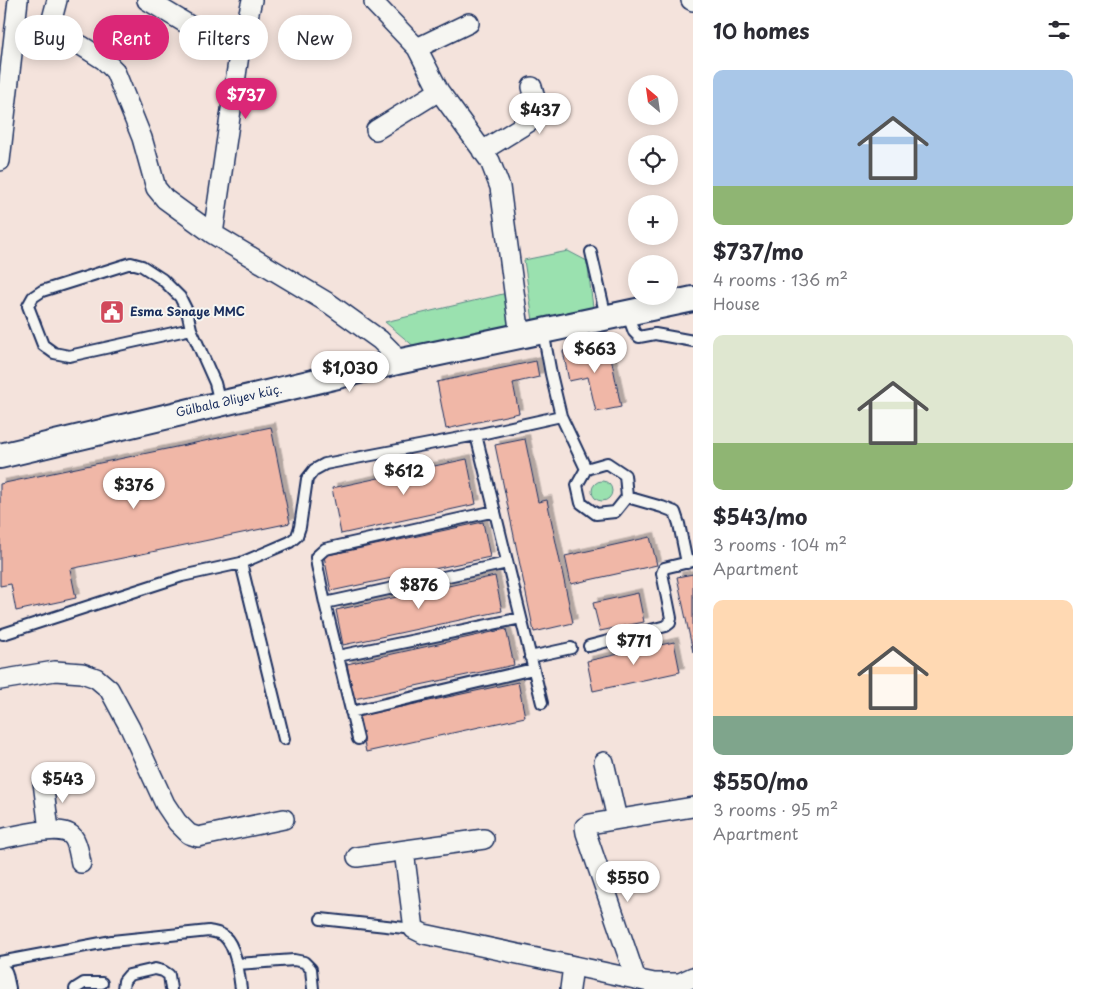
<!DOCTYPE html>
<html lang="en">
<head>
<meta charset="utf-8">
<style>
	:root { --surface:#fff; --page:#f7f7f7; --text:#2b2b33; --muted:#7c7c81; --accent:#db2777 }
	body { margin:0; font-family:"Playpen Sans",sans-serif; background:var(--page); color:var(--text); height:100vh; display:flex; flex-direction:column; font-size:19px; white-space:nowrap }
	* { box-sizing:border-box; margin:0 }
	p { font-size:16px; color:var(--muted) }
	.icon { flex:none; width:28px; height:28px; fill:none; stroke:currentColor; stroke-width:2; stroke-linecap:round; stroke-linejoin:round }
	.map { position:relative; flex:1; overflow:hidden }
	.panel { display:flex; flex-direction:column; background:var(--surface); width:400px }
	.panel>* { flex:none }
	.hud { position:absolute; left:15px; top:15px; width:475px; height:45px; display:flex; gap:10px }
	.needle { width:32px; rotate:331deg }
	.buttons { position:absolute; left:628px; top:75px; display:grid; gap:10px }
	.buttons a { display:grid; place-items:center; width:50px; height:50px; border-radius:50%; background:var(--surface); box-shadow:0 2px 12px #0003; font-size:25px }
	.price { position:absolute; translate:-50% -42px; padding:0 11px; border-radius:18px; background:#fff; color:#222; font-size:16px; line-height:32px; filter:drop-shadow(0 1px 2px #0008) }
	.price::after { content:''; position:absolute; left:50%; top:30px; width:15px; height:11px; margin-left:-8px; background:inherit; clip-path:polygon(0 0,100% 0,50% 100%) }
	.price.active { background:var(--accent); color:#fff }
	ul { padding:0; list-style:none }
	li { display:grid; align-content:center; gap:10px; height:265px; padding:0 20px }
	li span { display:grid; place-items:center; height:155px; border-radius:10px; color:#555 }
	li>.icon { margin-inline-start:auto }
	span .icon { width:90px; height:90px; fill:#fffc; stroke-width:1 }
	li b { font-size:21px }
	h2 { display:flex; justify-content:space-between; align-items:center; height:60px; padding:0 20px; font-size:21px }
	.pill { padding:0 18px; border-radius:22px; background:var(--surface); box-shadow:0 2px 12px #0003; font-size:18px; line-height:45px }
	.pill.active { background:var(--accent); color:#fff }
	main { display:flex; flex:1; min-height:0 }
	.map>svg:first-child { display:block }
</style>
</head>
<body>
<main>
<div class="map">
<svg width="693" height="989" viewBox="0 0 693 989">
	<defs>
		<filter id="shadow"><feDropShadow dx="4.5" dy="-4.5" stdDeviation="0" flood-color="#0004"/></filter>
	</defs>
	<rect width="100%" height="100%" fill="#f4e3dc"/>
	<filter id="ink" filterUnits="userSpaceOnUse"><feTurbulence type="fractalNoise" baseFrequency=".02" numOctaves="2"/><feDisplacementMap in="SourceGraphic" scale="10" xChannelSelector="R" yChannelSelector="G"/><feConvolveMatrix kernelMatrix="1 2 1 2 8 2 1 2 1" color-interpolation-filters="sRGB"/></filter>
	<g filter="url(#ink)">
		<!-- green -->
		<path fill="#9ae1af" stroke="#5a8886" d="M568 251 587 261 593 307 533 321 524 260Z
			M507 293 512 325 416 348 385 322Z
			M592 491a10 10 0 1 1 20 0a10 10 0 1 1-20 0Z"/>
		<!-- building -->
		<path fill="#f0b7a7" stroke="#1b2f5e" filter="url(#shadow)" d="M608 342 621 407 596 412 588 377 569 381 563 351Z
			M536 361 539 377 513 383 519 413 446 429 437 382Z
			M271 427 290 523 70 569 76 598 16 611 11 584 0 586V484Z
			M525 439 538 502 547 500 573 623 534 632 495 445Z
			M467 459 476 504 341 534 332 488Z
			M483 522 490 557 331 591 324 556Z
			M650 537 657 565 571 584 565 556Z
			M693 574V652L677 577Z
			M495 576 502 611 343 645 336 610Z
			M638 593 644 622 600 631 593 603Z
			M506 629 514 665 354 699 347 664Z
			M674 642 680 672 593 691 587 661Z
			M518 682 525 717 366 752 359 716Z"/>
		<g fill="none" stroke-linecap="round" stroke-linejoin="round">
			<defs>
				<path id="service" d="M591 252 606 317
					M627 313 634 332 639 337 655 334 693 341
					M191 329 69 356 54 353 43 345 28 306 33 297 42 291 131 263 142 266 162 279 180 297 187 311 191 329 215 383 220 403
					M561 416 586 469
					M476 435 542 703
					M607 463 625 475 627 497 615 512 596 514 581 503 577 485 586 469Z
					M627 497 662 507 675 512 679 524 687 563
					M241 563 284 739
					M325 603 507 563
					M3 634 182 576 241 563 290 542 297 536 300 527 307 479 314 470 325 464 476 435 561 416 551 374 543 331
					M589 646 666 626 670 623 671 618 662 573 664 568 693 561
					M338 656 521 618
					M530 657 571 648
					M351 712 533 669
					M358 739 325 603 317 565 316 557 325 549 495 511
					M321 919 414 929
					M0 962 112 941 209 931C213 932 221 933 224 936 236 946 239 974 241 989
					M237 964 294 960 304 962 311 969 313 989
					M75 989 76 988 84 983H102
					M123 989 124 981 129 975 155 969 163 971 169 975 171 989"/>
				<path id="minor" d="M57 0 51 23 52 27 54 32 82 46 104 60 115 71 142 138 156 188 165 199 213 234 330 304 380 340 391 351 397 362
					M147 0 239 55
					M691 0 693 1
					M374 3 417 48 439 91 490 161 500 187 520 336
					M417 48 469 23
					M376 130 439 91
					M482 151 534 119 537 106 532 87
					M0 161 18 0
					M213 234 239 55 252 0
					M0 680 55 671 82 673 96 678 109 689 130 728 165 804 177 822 189 834 198 837 284 819
					M604 762 617 819
					M43 782 49 830
					M0 839C15 836 64 823 73 837 78 843 79 855 81 863
					M404 851 414 929 424 934 654 983H680L693 977
					M357 857 484 839
					M636 979 586 833 585 827 590 824 693 807
					M570 989 573 966"/>
				<path id="tertiary" d="M0 456 397 362 693 299
					M0 975 3 989"/>
			</defs>
			<!-- service casing -->
			<use href="#service" stroke="#1b2f5e" stroke-width="14"/>
			<!-- minor casing -->
			<use href="#minor" stroke="#1b2f5e" stroke-width="22"/>
			<!-- tertiary casing -->
			<use href="#tertiary" stroke="#1b2f5e" stroke-width="28"/>
			<!-- service -->
			<use href="#service" stroke="#f6f6f2" stroke-width="10"/>
			<!-- minor -->
			<use href="#minor" stroke="#f6f6f2" stroke-width="19"/>
			<!-- tertiary -->
			<use href="#tertiary" stroke="#f6f6f2" stroke-width="24"/>
		</g>
	</g>
	<!-- icons -->
	<defs>
		<symbol id="civic-square" viewBox="-11 -11 22 22"><rect x="-9" y="-9" width="18" height="18" rx="4" fill="#d1495b" stroke="#f6f6f2"/><path d="M-.6-6.5H3V-4.5H.6V-3L4-1V1h2V6H-6V1h2V-1L-.6-3ZM-1.2 2.5V6h2.4V2.5Z" fill="#fff"/></symbol>
	</defs>
	<g fill-rule="evenodd">
		<use href="#civic-square" x="98" y="298" width="28" height="28"/>
	</g>
	<g text-anchor="middle" stroke-width="4" stroke-linejoin="round" paint-order="stroke">
		<!-- poi labels -->
		<g font-size="12" font-weight="bold" fill="#1b2f5e" stroke="#f6f6f2" text-anchor="start">
			<text x="130" y="316">Esma Sənaye MMC</text>
		</g>
		<!-- street labels -->
		<g font-size="12" fill="#1b2f5e" stroke="#f6f6f2">
			<text transform="translate(229 401) rotate(-13)" y="4">Gülbala Əliyev küç.</text>
		</g>
	</g>
</svg>
<div class="buttons">
<a><svg class="needle" viewBox="-14 -14 28 28"><path d="M0-13l5 13h-10z" fill="#e53935"/><path d="M0 13l5-13h-10z" fill="#7c7c81"/></svg></a>
<a><svg class="icon" aria-label="locate" viewBox="0 0 24 24"><circle cx="12" cy="12" r="6"/><path d="M12 2v4M12 18v4M2 12h4M18 12h4"/></svg></a>
<a>+</a>
<a>−</a>
</div>
<b class="price active" style="left:246px;top:120px">$737</b>
<b class="price" style="left:540px;top:135px">$437</b>
<b class="price" style="left:595px;top:374px">$663</b>
<b class="price" style="left:350px;top:393px">$1,030</b>
<b class="price" style="left:404px;top:496px">$612</b>
<b class="price" style="left:134px;top:510px">$376</b>
<b class="price" style="left:419px;top:610px">$876</b>
<b class="price" style="left:634px;top:666px">$771</b>
<b class="price" style="left:63px;top:804px">$543</b>
<b class="price" style="left:628px;top:903px">$550</b>
<div class="hud">
<a class="pill">Buy</a>
<a class="pill active">Rent</a>
<a class="pill">Filters</a>
<a class="pill">New</a>
</div>
</div>
<section class="panel">
<h2>10 homes<svg class="icon" aria-label="filters" viewBox="0 0 24 24"><path d="M4 7h16M4 17h16"/><circle cx="9" cy="7" r="2"/><circle cx="15" cy="17" r="2"/></svg></h2>
<ul>
<li><span style="background:linear-gradient(#a9c7e8 75%,#8fb573 0)"><svg class="icon" aria-label="home" viewBox="0 0 24 24"><path d="M3 11l9-7 9 7M6 9v11h12V9"/></svg></span><div><b>$737/mo</b><p>4 rooms · 136 m²</p><p>House</p></div></li>
<li><span style="background:linear-gradient(#dfe7d0 70%,#8fb573 0)"><svg class="icon" aria-label="home" viewBox="0 0 24 24"><path d="M3 11l9-7 9 7M6 9v11h12V9"/></svg></span><div><b>$543/mo</b><p>3 rooms · 104 m²</p><p>Apartment</p></div></li>
<li><span style="background:linear-gradient(#ffd9b3 75%,#7fa58c 0)"><svg class="icon" aria-label="home" viewBox="0 0 24 24"><path d="M3 11l9-7 9 7M6 9v11h12V9"/></svg></span><div><b>$550/mo</b><p>3 rooms · 95 m²</p><p>Apartment</p></div></li>
</ul>
</section>
</main>
</body>
</html>
